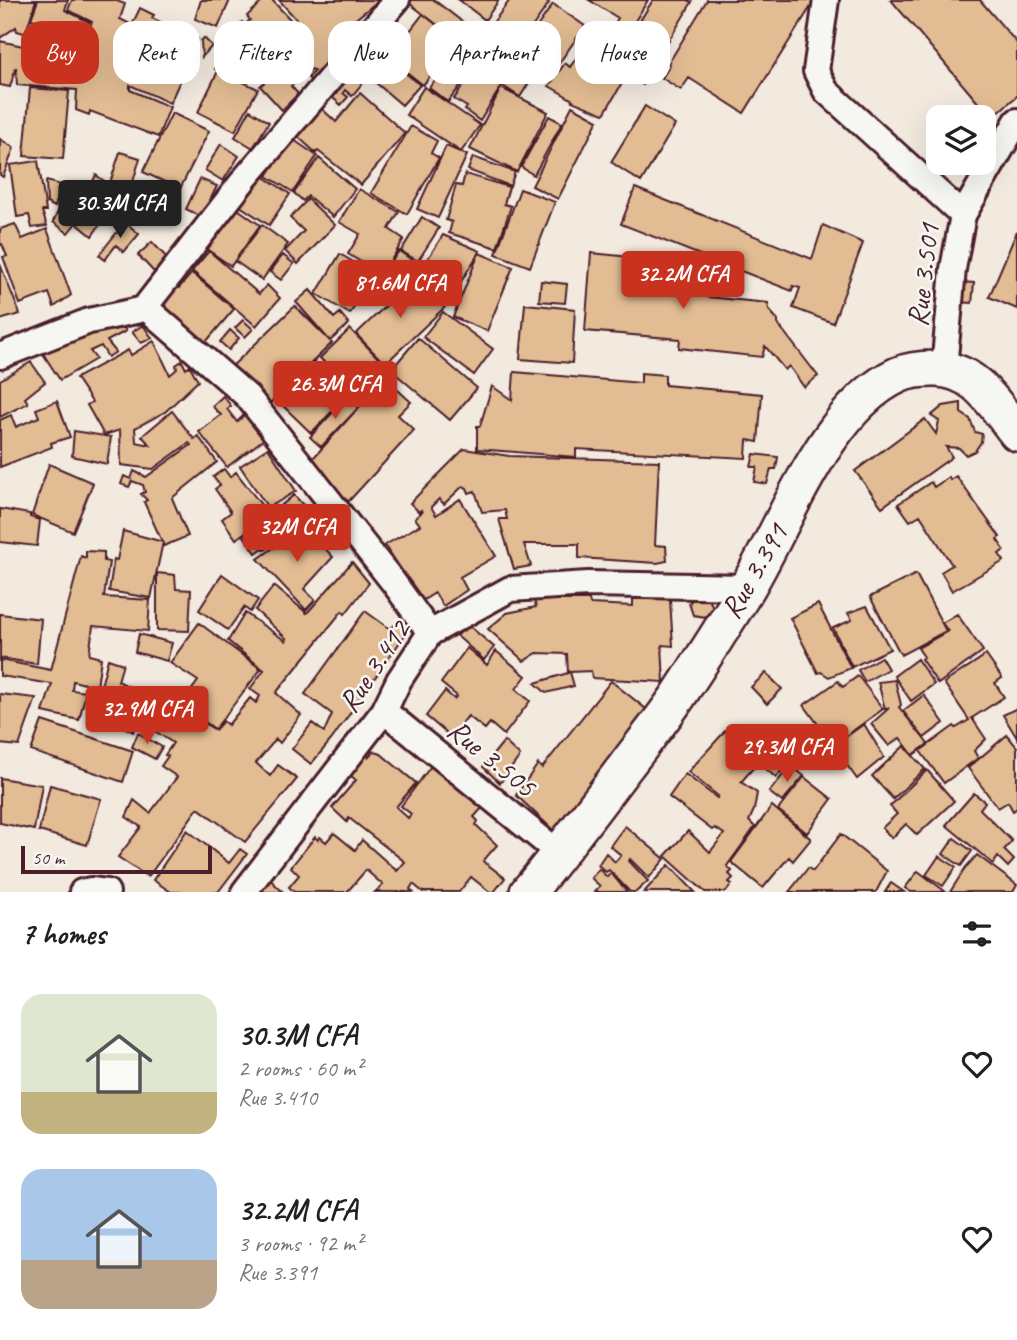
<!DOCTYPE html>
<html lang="en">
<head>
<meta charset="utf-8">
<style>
	:root { --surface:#fff; --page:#f2f2f2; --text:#202124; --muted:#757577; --accent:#c8321e }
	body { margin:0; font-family:Caveat,sans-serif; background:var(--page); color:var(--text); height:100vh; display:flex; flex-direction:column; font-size:26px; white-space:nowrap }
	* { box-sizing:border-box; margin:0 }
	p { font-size:23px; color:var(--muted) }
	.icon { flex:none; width:38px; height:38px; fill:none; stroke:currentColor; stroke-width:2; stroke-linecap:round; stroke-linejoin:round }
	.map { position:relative; height:892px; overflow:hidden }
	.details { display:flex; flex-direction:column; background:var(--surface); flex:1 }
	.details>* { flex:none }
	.top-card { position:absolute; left:21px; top:21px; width:976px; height:63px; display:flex; gap:14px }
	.fabs { position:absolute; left:926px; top:105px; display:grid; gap:14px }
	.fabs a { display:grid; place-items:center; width:70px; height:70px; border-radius:14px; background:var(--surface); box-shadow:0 7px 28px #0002; font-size:35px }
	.scale { position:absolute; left:21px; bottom:18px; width:191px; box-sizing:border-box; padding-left:7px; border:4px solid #4a1f2b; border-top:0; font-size:19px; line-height:24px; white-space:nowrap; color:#4a1f2b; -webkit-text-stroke:5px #f6f6f2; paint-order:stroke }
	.price { position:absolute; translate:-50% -60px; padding:0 16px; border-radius:7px; background:var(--accent); color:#fff; font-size:23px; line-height:46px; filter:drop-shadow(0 2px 4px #0008) }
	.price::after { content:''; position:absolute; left:50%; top:42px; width:21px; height:16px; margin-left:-10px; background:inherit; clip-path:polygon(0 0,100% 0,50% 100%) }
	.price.selected { background:#222; color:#fff }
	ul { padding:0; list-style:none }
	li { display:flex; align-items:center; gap:21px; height:175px; padding:0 21px }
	li span { display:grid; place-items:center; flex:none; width:196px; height:140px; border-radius:21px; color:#555 }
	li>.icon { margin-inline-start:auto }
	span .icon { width:84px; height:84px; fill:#fffc; stroke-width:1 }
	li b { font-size:30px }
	h2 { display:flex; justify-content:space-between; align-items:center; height:84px; padding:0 21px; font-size:30px }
	.pill { padding:0 24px; border-radius:21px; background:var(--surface); box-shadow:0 7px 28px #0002; font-size:24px; line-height:63px }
	.pill.selected { background:var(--accent); color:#fff }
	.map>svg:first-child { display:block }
</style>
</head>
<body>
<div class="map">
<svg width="1017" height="892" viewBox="0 0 1017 892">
	<rect width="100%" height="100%" fill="#f2eadf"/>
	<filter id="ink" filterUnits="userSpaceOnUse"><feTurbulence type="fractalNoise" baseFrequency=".0143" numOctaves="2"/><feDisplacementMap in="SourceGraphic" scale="14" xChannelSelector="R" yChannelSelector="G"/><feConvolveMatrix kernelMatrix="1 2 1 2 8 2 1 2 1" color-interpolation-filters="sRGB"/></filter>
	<g filter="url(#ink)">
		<!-- building -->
		<path fill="#e2bc93" stroke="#4a1f2b" stroke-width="2" d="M0 0H36L26 32 33 35 38 21 31 19 38 0H68L65 10 89 22 76 47 88 54 87 59 89 54 80 47 92 22 68 10 72 0H114L125 4 120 19 132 25 140 8 154 15 152 18 181 32 168 62 149 51 150 49 137 44 136 50 163 61 162 64 183 74 170 103 130 85V90L170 107 158 137 90 111 89 115 76 110 77 90 17 85 16 67 10 87 0 85V41L23 46 24 33 17 31 16 27 0 38Z
			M201 0H230L218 28 195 19Z
			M264 0H272L301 31 304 28 279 0H379L346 27 352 35 340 44 342 47 335 53 339 59 315 84 308 78 314 71 312 69 291 86 298 94 282 110 260 86 266 81 247 59 249 58 241 49 244 47 229 32 242 22 244 25 250 20 247 16Z
			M412 0H434L473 30 462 44 409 3Z
			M459 0H499L485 20Z
			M510 0H545L549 3 513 54 486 32Z
			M589 0H648L627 34 614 25 618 18Z
			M653 0H688L692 2 668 42 638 24Z
			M707 0H815L744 113 689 78 681 90 662 78 670 65 668 64Z
			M891 0H980L1017 43V96L991 118Z
			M553 4 585 26 550 76 518 54Z
			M423 14 458 42 423 85 389 58Z
			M182 31 198 39 184 73 168 66Z
			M470 35 489 48 448 102 429 88Z
			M204 38 212 46 202 57 201 41Z
			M494 41 518 59 480 121 465 110 467 107 454 99Z
			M586 44 602 58 613 44 637 58 604 114 572 101 573 100 549 86 565 63 570 67Z
			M373 46 420 85 402 105 356 66Z
			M220 56 244 71 239 80 258 89 235 131 198 112 218 71 215 69Z
			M520 59 537 70 520 97 503 86Z
			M642 71 649 74 643 85 636 81Z
			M353 72 364 81 352 96 345 90 343 93 348 97 341 105 333 98Z
			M424 87 480 125 461 152 406 115Z
			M30 88 69 91 63 159 24 156Z
			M501 88 548 112 517 172 470 149Z
			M360 93 405 133 361 185 318 151 316 153 296 135 321 108 336 122Z
			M572 106 598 120 558 199 532 186Z
			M645 106 675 125 641 182 611 162Z
			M250 110 269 122 253 148 235 137Z
			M172 113 209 131 180 189 143 172Z
			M549 116 562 123 534 175 521 167Z
			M411 126 437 141 431 153 439 158 407 214 371 193Z
			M291 138 317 156 293 192 267 176Z
			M0 139 14 148 3 177 0 175Z
			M221 144 239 156 223 181 205 170Z
			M446 146 467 155 438 218 417 209Z
			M120 152 140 158 130 192 109 186Z
			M473 157 515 172 510 186 468 170Z
			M319 158 355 189 333 217 308 196 303 201 294 193Z
			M38 161 46 211H42L47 226 32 228 29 215 17 217 10 165Z
			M257 172 290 194 269 225 237 204Z
			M465 174 509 187 504 204 511 206 497 248 449 233 452 222 446 220 456 185 462 186Z
			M96 175 107 183 101 194 114 204 92 236 76 223 68 233 53 222 61 205 59 203 70 186 82 193 87 185 90 187Z
			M200 179 217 186 202 217 186 209Z
			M46 181 61 185 55 207 47 203Z
			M635 188 812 259 823 225 863 243 833 323 793 308 800 288 793 286 792 291 621 224Z
			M359 189 399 212 389 229 404 239 382 275 348 254 360 234 339 222Z
			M520 189 555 202 530 267 496 254Z
			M308 199 335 225 298 264 285 251 304 231 290 218Z
			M235 207 260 225 231 266 205 248Z
			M422 217 439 228 418 261 401 251Z
			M125 222 139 234 124 252 116 245 105 260 99 255Z
			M15 224 22 239 47 229 71 295 54 307 49 293 20 304 3 257 7 256 2 244 0 245V229Z
			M262 225 288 244 262 280 235 261Z
			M1017 231V309L989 297Z
			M443 235 480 251 449 301 418 274Z
			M152 242 168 259 154 272 138 255Z
			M209 251 259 294 267 285 280 298 256 326 192 271Z
			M399 251 419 265 399 293 379 279Z
			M479 253 513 267 487 331 453 317Z
			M591 253 710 265 708 297 768 303 769 310 778 320V324L818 376 804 387 789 366 785 370 765 346 762 357 679 348 680 339 585 331Z
			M340 254 373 274 350 314 316 294Z
			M283 255 294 264 281 280 270 272Z
			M0 264 20 314 0 320Z
			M192 273 234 309 205 343 162 308 165 305 160 301 175 285 179 288Z
			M416 277 445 307 385 364 356 334Z
			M541 281 567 284 565 303 539 301Z
			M960 282 974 283 972 303 957 302Z
			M310 290 334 318 340 313 349 324 330 341 296 302Z
			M525 304 575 309 572 363 520 359Z
			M295 306 332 343 265 408 228 370Z
			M443 312 493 349 474 375 423 337Z
			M243 320 253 329 245 337 235 328Z
			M120 321 126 331 107 341 116 352 108 357 101 346 90 351 96 359 60 380 42 352Z
			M143 325 152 338 141 343 132 332Z
			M350 329 384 364 353 393 320 358Z
			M230 330 239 338 229 350 220 342Z
			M418 338 477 388 450 420 391 370Z
			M154 341 170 375 177 369 176 365 182 361 186 369 190 366 198 381 165 412 135 428 136 442 150 445 142 436 172 411 194 439 198 436 217 462 172 498 188 536 164 546 144 502 147 500 141 494 145 492 143 485 132 481 129 487 121 484 124 476 131 479 134 471 146 477 191 445 189 443 153 469 121 465 120 430 104 435 87 405 92 402 76 378 128 350 131 355Z
			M31 362 45 382 25 398 28 403 0 417V380Z
			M314 362 348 395 311 433 277 400Z
			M514 372 641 383V373L665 375V385L762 394 758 442 747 440 746 458 576 449V457L477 449V426H480L492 386 512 400Z
			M385 378 411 402 398 415 414 430 348 502 307 465Z
			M349 395 360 406 321 447 310 437Z
			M223 396 231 406 227 409 237 422 245 414 264 439 227 467 199 432 221 415 212 406Z
			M57 401 70 437 51 443 52 447 0 467V420L11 415 16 427 39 417 36 409Z
			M961 403V413L970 419 975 432 982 434 981 442 975 451 966 455 959 448 946 447 952 457 882 507 855 471 925 419 936 434 939 421 931 416 943 406Z
			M74 431 111 437 107 464 72 456Z
			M268 448 296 491 268 508 240 466Z
			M464 449 509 456 659 461 655 545 666 546 667 561 657 563 579 558V544H524L531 566 514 569 499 519H507L505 510 482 512 475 491 469 493 467 488 463 486 444 504 439 499 431 507 436 515 460 499 496 556 460 577 467 590 443 606 435 593 422 601 385 545 420 525 415 518 422 512 421 510 419 512 410 503Z
			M754 454 778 457 776 469H771L767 484 754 482 757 467H751Z
			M49 464 93 483 73 532 32 515Z
			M224 469 230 477 236 472 269 515 236 539 222 519 231 512 215 489 220 485 213 477Z
			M956 476 1000 537 997 539 1004 550 999 554 1004 561 952 591 941 572 952 565 920 515 910 521 898 504 931 482 934 487 949 477 950 480Z
			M294 495 313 516 265 550 263 548 256 553 244 536Z
			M0 509 30 514V517L40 520 37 546 0 542Z
			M304 526 333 557 304 589 315 600 306 610 258 559Z
			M123 531 163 542 151 598 109 591 114 559 117 560Z
			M86 551 104 552V561L109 562 104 597 150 600 148 631 93 626 89 655 101 658 97 687 73 681 72 690 86 692 79 720 43 712 52 684 0 676V660L51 670 81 556 86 558Z
			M352 562 369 583 345 614 342 611 276 693 301 715 280 743 276 739 256 763 270 776 278 765 297 779 245 842 198 808 148 877 118 857 141 827 126 817 134 800 150 813 177 777 161 766 168 756 165 755 173 743 141 722 158 692 215 730 223 721 228 725 250 698 256 703 260 696 250 689 264 670 228 641 245 613 286 641 287 639 255 610 274 586 307 613Z
			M157 573 175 575 176 589 191 590 189 631 157 630Z
			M222 574 258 600 250 612 244 607 228 630 199 610Z
			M916 574 946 631 901 655 870 597Z
			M698 593 708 596 713 608 705 617 693 615 689 603Z
			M633 599H670L673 646 662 645 664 682 592 678 591 671 570 672 574 686 546 693 535 683 568 673 567 654 537 653 524 661 488 629 507 613 536 607 534 600H589L590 604 633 606Z
			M818 604 851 668 829 677 821 672 818 673 790 618Z
			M867 606 890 649 852 667 833 628 852 620 848 613Z
			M365 611 390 629 397 623 407 632 332 739 311 764 292 749 312 723 324 732 332 714 305 694Z
			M0 614 41 619 37 664 0 658Z
			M957 614 983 651 938 684 921 659 924 657 918 648 948 631 942 623Z
			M199 623 261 669 215 729 181 705 198 681 170 663Z
			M467 624 494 647 484 660 457 636Z
			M139 634 172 643 167 661 135 652Z
			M467 648 487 665 496 651 526 676 516 689 530 701 504 735 490 723 485 729 468 716 451 737 426 716 445 691 454 699 457 696 441 683Z
			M986 655 1002 678 995 683 1004 697 972 718 986 739 974 751 978 758 944 783 920 751 954 726 956 728 969 720 944 683Z
			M881 657 888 669 865 682 858 670Z
			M108 659 123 664 118 681 151 698 133 732 101 715 112 694 100 690Z
			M917 659 934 684 911 701 894 676Z
			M766 673 782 689 767 704 751 687Z
			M858 676 883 709 822 753 814 742 825 734 804 705 838 681 843 687Z
			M895 680 901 705 899 707 928 744 913 755 900 738 889 746 871 724 889 708 885 709 878 682Z
			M611 681 651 713 553 830 516 795 538 764 542 768Z
			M0 694 36 698 19 746 0 744Z
			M924 695 944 723 924 738 903 711Z
			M1017 708V738L1003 715Z
			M42 721 133 751 123 782 31 751Z
			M864 724 884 757 857 779 833 746Z
			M727 729 760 760 741 782 757 793 754 810 749 821 755 827 727 866 732 871 729 874 733 878 729 882 732 884 726 892H705L665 856 688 831 710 852 724 834 715 828 712 830 669 797 685 774 717 798 718 796 688 772Z
			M754 729 770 745 759 759 745 742Z
			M138 733 162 747 155 759 132 747Z
			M1007 735 1017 747V808L1013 811 1008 802 998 808 968 768Z
			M504 741 520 756 500 783 483 767Z
			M780 741 795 753 776 778 764 767Z
			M904 746 925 769 893 799 872 776Z
			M360 750 369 757 373 751 381 754 416 783 396 807 408 818 411 814 401 806 431 766 483 807 474 817 478 821 476 825 497 845 483 861 505 878 494 892H490L471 877 459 892H423L413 884 410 889 413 892H375L383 885 366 870 347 892H294L289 887 299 875 291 867 315 837 318 840 320 837 326 842 334 833 355 850 362 840 397 871 405 862 349 818 347 822 332 808 356 780 344 770Z
			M791 765 804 776 782 802 769 792Z
			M927 770 954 801 917 835 906 824 892 838 882 828 897 814 890 806Z
			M804 777 832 799 807 833 778 810Z
			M0 778 42 785 34 830 0 823Z
			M50 785 101 799 87 845 39 831Z
			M974 793 985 802 980 809 1012 841 1004 850 1014 860 1008 867 998 857 993 864 946 825Z
			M772 806 811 839 793 861 789 857 763 888 731 862Z
			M625 826 665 859 649 878 630 859 629 861 648 881 636 892H630L609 870 606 872 598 865 606 853 615 862 621 855 610 846Z
			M187 830 229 863 240 849 247 854 218 892H171L153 880Z
			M841 834 887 871 876 892H789L808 868 813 871Z
			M954 838 972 851 961 866 943 854Z
			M977 855 1017 885 1013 892H950L966 867Z
			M939 856 956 867 943 886 926 875Z
			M669 865 695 892H644Z
			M599 869 607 877 611 873 627 892H594L600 886 591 878Z
			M261 871 283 892H245Z
			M918 871 946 892H911L905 888Z
			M891 883 904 892H885Z"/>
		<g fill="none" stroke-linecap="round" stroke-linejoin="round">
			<defs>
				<path id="minor" d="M826 0 816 71 826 91 963 215 953 269 944 369
					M963 215 1017 121
					M145 307 247 396 394 583 430 633
					M0 356 89 321 140 310 145 307 246 177 397 0
					M384 711 560 854
					M82 892 91 890 107 892
					M244 892 384 711 399 680 430 633 510 589 588 584 748 587"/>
				<path id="secondary" d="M528 892C562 851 593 809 625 767 643 743 662 720 679 695 702 660 725 624 747 588 786 523 826 408 898 375 909 370 921 369 934 369 975 368 994 404 1017 433"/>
			</defs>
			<!-- minor casing -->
			<use href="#minor" stroke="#4a1f2b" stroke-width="30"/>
			<!-- secondary casing -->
			<use href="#secondary" stroke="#4a1f2b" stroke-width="40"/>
			<!-- minor -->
			<use href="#minor" stroke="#f6f6f2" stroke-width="24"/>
			<!-- secondary -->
			<use href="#secondary" stroke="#f6f6f2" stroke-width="35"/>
		</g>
	</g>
	<g text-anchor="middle" stroke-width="5" stroke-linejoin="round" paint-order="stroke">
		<!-- street labels -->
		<g font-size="30" fill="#4a1f2b" stroke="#f6f6f2">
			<text transform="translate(923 275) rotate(-83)" y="10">Rue 3.501</text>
			<text transform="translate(754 571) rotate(-60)" y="10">Rue 3.391</text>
			<text transform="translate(374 666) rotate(-56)" y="10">Rue 3.412</text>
			<text transform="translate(492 758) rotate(39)" y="10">Rue 3.505</text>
		</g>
	</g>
</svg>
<div class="fabs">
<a><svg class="icon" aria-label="layers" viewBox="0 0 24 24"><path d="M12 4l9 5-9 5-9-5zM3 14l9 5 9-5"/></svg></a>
</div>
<div class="scale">50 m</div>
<b class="price selected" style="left:120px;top:240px">30.3M CFA</b>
<b class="price" style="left:683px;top:311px">32.2M CFA</b>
<b class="price" style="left:400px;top:320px">81.6M CFA</b>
<b class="price" style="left:335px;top:421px">26.3M CFA</b>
<b class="price" style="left:297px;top:564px">32M CFA</b>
<b class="price" style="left:147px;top:746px">32.9M CFA</b>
<b class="price" style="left:787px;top:784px">29.3M CFA</b>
<div class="top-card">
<a class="pill selected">Buy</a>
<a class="pill">Rent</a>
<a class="pill">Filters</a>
<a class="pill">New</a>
<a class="pill">Apartment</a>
<a class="pill">House</a>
</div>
</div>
<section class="details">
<h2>7 homes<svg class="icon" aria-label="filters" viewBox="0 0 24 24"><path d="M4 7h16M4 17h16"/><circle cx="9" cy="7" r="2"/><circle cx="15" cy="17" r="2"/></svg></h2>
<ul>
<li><span style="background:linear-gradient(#dfe7d0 70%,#c2b280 0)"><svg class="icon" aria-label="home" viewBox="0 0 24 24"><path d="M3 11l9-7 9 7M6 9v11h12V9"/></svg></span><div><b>30.3M CFA</b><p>2 rooms · 60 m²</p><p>Rue 3.410</p></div><svg class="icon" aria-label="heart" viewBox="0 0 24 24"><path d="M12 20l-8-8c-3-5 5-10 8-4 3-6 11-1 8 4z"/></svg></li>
<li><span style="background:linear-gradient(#a9c7e8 65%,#b9a48a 0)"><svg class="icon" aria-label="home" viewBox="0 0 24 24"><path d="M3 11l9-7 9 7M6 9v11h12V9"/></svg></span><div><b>32.2M CFA</b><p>3 rooms · 92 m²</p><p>Rue 3.391</p></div><svg class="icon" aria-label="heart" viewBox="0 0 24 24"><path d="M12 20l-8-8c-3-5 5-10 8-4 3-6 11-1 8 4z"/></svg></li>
</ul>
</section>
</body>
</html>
